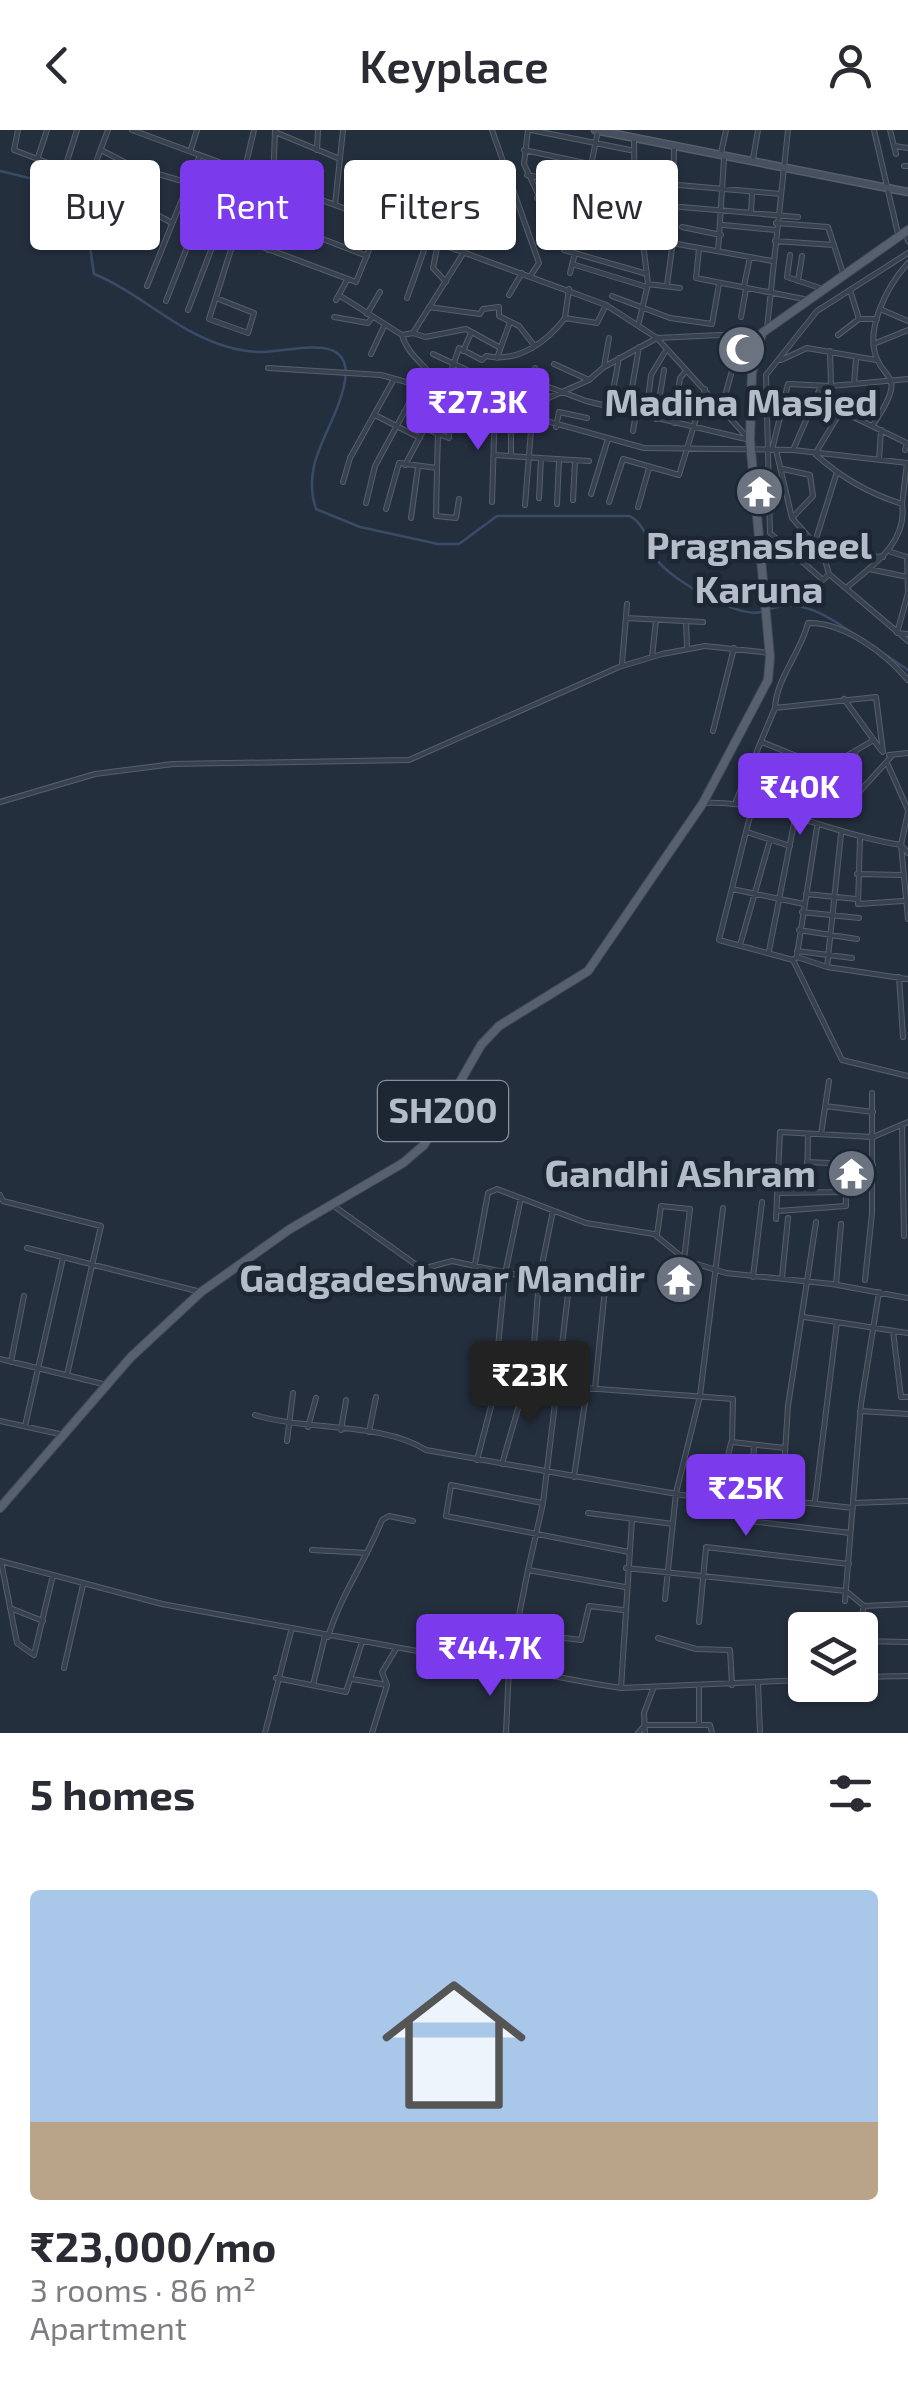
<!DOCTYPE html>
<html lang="en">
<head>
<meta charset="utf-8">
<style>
	:root { --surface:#fff; --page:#f2f2f3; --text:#2b2b33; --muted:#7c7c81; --accent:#7c3aed }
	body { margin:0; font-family:"Exo 2",sans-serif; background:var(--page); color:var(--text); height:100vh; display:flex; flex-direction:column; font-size:38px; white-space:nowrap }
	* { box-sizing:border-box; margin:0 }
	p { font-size:32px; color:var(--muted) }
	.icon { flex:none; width:55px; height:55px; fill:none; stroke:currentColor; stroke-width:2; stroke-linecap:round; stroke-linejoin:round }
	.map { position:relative; height:1603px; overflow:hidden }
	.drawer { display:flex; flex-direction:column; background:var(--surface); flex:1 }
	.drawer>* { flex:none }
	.hud { position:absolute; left:30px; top:30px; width:850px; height:90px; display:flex; gap:20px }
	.buttons { position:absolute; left:788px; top:1482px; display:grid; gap:20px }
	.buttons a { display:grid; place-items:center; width:90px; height:90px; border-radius:10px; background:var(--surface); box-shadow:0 2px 8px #0004; font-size:50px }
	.price { position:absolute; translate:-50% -85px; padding:0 22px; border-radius:10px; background:var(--accent); color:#fff; font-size:32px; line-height:65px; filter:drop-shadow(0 2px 5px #0008) }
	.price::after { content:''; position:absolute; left:50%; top:60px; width:30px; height:22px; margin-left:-15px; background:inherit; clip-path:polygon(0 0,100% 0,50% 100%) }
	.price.selected { background:#222; color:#fff }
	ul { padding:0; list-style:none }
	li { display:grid; align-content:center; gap:20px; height:530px; padding:0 30px }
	li span { display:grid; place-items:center; height:310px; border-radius:10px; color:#555 }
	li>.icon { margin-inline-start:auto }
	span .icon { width:180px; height:180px; fill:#fffc; stroke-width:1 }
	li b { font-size:42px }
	h2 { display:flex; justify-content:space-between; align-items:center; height:120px; padding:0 30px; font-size:42px }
	.pill { padding:0 35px; border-radius:10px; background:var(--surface); box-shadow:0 2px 8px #0004; font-size:35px; line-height:90px }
	.pill.selected { background:var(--accent); color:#fff }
	header { display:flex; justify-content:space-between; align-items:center; height:130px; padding:0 30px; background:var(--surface); font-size:45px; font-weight:600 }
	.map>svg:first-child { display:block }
</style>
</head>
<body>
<header><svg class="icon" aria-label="back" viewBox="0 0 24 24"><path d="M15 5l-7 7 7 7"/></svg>Keyplace<svg class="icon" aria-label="person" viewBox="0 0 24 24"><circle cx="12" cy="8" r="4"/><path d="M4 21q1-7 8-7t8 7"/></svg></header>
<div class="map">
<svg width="908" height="1603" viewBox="0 0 908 1603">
	<rect width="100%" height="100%" fill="#242f3e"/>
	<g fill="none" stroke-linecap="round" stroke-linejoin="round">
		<!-- stream -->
		<path stroke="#394c67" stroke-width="2.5" d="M0 41 58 55 84 76 94 144C141 163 177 203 228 217 242 221 260 223 274 221 303 219 356 204 344 256 335 299 300 331 316 379L360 397 438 414H459L497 386H630C649 398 646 415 658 431 673 451 738 488 761 482
			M769 479C804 468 829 487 857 506
			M880 521 908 540"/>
		<defs>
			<path id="minor" d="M18 0 14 20 64 39
				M108 0 90 48 172 93
				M132 0 606 175 657 208 747 307
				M492 0 539 133 531 145
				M528 0 524 34 564 120 647 144
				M531 0 630 20
				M874 0 898 104
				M890 0 896 24
				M275 2 340 29
				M895 16 908 18
				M191 19 197 0
				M101 20 134 37 189 53
				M317 20 318 0
				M524 20 632 43
				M721 23 726 0
				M38 27 47 0
				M753 29 758 0
				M904 36H908
				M633 40H673
				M244 42 254 0
				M527 45 631 65
				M61 50 77 0
				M633 51 781 64
				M273 54 275 0
				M208 65 367 126
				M80 68 90 48
				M537 68 635 89 634 9
				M634 73 798 87
				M335 75 343 0
				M673 77 674 17
				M751 83 752 63
				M198 93 356 152 379 95
				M776 93 828 97 843 143
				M550 95 643 113 644 108 772 131
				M723 95 776 100
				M682 97 721 105
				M578 99 598 1
				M905 101 908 111
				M99 104 114 59
				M775 111 834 115
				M438 113 433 138 446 152
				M699 119 696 148 804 169
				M268 120 280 57
				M718 121 724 29
				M790 125 787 147 823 159
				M572 134 647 157
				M570 143 575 123
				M798 151 802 126
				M648 154 680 158
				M667 155 673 111
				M147 156 200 25
				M744 156 750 127
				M850 160 859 189H877
				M339 165 402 205C408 228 432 238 441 260
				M509 165 522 143
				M612 166 670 188 712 194 719 154
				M216 168 254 183 248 203 209 189 235 107
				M407 168 428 109
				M336 170 347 150
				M166 171 220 33
				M429 177 480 184 483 179 499 177V186L519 196 534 215
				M880 179 908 191
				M188 180 218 102
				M367 184 380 162
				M334 187 368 193 371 189
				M565 187 569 159
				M741 187 746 159
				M639 192 648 154 643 113
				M767 198 788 0
				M413 203 425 207 466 199 499 217
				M402 205 413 203 464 122
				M838 205 859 189
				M876 213 908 200
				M463 221 471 203
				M830 221 831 256
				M371 224 385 194
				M433 224 484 248
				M497 228 510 192
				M781 230 807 218 876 230
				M554 234 589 250
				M604 237 609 208
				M268 238 381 245 644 318 793 320 908 333
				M535 238 533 251 586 271 750 310
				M854 254 856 229
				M610 277 619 228
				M722 277 742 204
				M518 281 519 261
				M628 281 639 217
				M525 284 528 277 589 250 604 237 657 208 762 203
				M375 285 420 308
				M646 286 651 245 665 222
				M656 289 664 240
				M674 293 680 248 686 241
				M873 295C879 285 889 272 891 260 894 248 884 243 879 233 862 203 887 156 908 133
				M556 297 559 282 587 288
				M426 299 449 308 450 263
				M633 301 636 284
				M772 320 788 254 831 256 908 249
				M776 320 792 388 823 423 829 444 908 511
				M793 320 821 256
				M905 320 907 313 841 281 815 324C842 348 868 363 902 374L907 333
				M494 325 589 331
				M511 325V299
				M879 330 881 300
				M405 335 444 262 459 218 482 230 486 226C518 233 547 212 565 188L597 193 606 175
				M437 338 436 386 456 388 459 369
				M783 339 810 345 813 366 792 388
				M343 352 350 328 394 249
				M591 364 608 309
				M539 368 541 328
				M573 370 575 330
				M492 372 495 275
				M609 372 623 329 679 345 705 259
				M366 373 375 336 419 255
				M557 374 559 329
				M525 375 532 288
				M638 377 649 338
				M386 379 399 333 437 338 438 305
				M411 388 418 337
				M815 412 836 345
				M891 422 907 427 908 463 897 503 908 504
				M823 423 883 427
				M869 439 908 447
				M829 444 823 450 770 403 766 245 817 181 908 123
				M846 458C872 436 908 413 902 374
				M626 488 703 492
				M686 491 687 517
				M652 527 656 490
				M622 534 627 474
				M844 569 881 620
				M775 578 876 567 883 622
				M713 601 734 518
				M762 612 826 638 872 611
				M889 625 908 623
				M888 635 908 680
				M845 665 856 621
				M823 668 826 638
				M736 671 775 578C776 549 801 522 808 493 844 492 885 523 908 550
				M0 672 95 644 173 634 409 630 619 537 662 524 705 516 770 523
				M703 673C772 670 833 705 901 715L908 723
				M753 674 719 810 793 830 797 827 827 837 908 849
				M771 677 860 661 891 627
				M908 682 901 715 908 789
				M747 702 790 716
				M860 709 858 774 903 771
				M857 744 902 745
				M732 759 804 774
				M806 764 856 769
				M802 782 859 788
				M799 800 857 809
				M740 815 770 710
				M769 821 795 688
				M797 821 852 828
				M797 825 817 697
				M793 830 842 930 908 946
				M827 837 841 704
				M899 847 903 907
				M825 976 873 982
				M902 998 904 1106
				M821 1004 829 951
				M807 1032 873 1035
				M807 1062 808 1004
				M777 1063 842 1062
				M0 1065 3 1071 101 1096 67 1245
				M331 1074 422 1139 452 1131 569 1156 543 1373 528 1440 625 1457
				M778 1081 846 1076 845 1034
				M776 1089 780 1002 873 1007 908 992
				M657 1105 661 1076 690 1079 684 1129
				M27 1118 201 1162
				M474 1139 488 1063 497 1059 586 1093 654 1104 687 1131 726 1143 832 1154 908 1168
				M753 1147 762 1072
				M782 1148 788 1088
				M865 1150 872 1083V963
				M836 1154 841 1094
				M804 1187 908 1203
				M893 1201 901 1267H908
				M0 1229 107 1255
				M11 1232 24 1166
				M531 1254 539 1149 553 1081
				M595 1258 605 1158
				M493 1269 505 1144 521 1068
				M860 1281 908 1284
				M255 1285C308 1301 382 1292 426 1320L717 1371 782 1370 853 1378
				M0 1291 64 1305
				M25 1296 63 1128
				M308 1297 316 1268
				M341 1300 346 1270
				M369 1302 376 1267
				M287 1311 293 1263
				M754 1316 749 1391 850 1403
				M477 1330 493 1269H519
				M502 1334 524 1258 531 1254 733 1269 732 1312 785 1318
				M574 1347 587 1258
				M782 1369 788 1276 816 1092
				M717 1371 731 1313
				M815 1371 837 1192
				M542 1373 451 1355 446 1386 629 1422
				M853 1373 908 1371
				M588 1383 673 1394
				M312 1420 367 1423
				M0 1431 162 1474 596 1554 621 1558 805 1550
				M1 1431 17 1513 34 1525 53 1445
				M626 1438 846 1461 864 1476
				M665 1469 676 1363 700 1266 723 1078
				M845 1471 861 1274 879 1162
				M10 1478 43 1491
				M699 1492 706 1417 849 1434
				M858 1500 864 1476 908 1474
				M515 1502 581 1510 589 1476 623 1480
				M328 1507C341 1464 366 1431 382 1390L389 1386 413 1391
				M658 1508 696 1519 730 1520 732 1555
				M860 1511 908 1512
				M64 1538 83 1455
				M860 1547 908 1546
				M276 1548 346 1562 362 1512
				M352 1549 387 1555
				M758 1553 760 1603
				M313 1555 325 1506
				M621 1558 632 1389
				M699 1593V1556
				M265 1603 291 1501
				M372 1603 387 1555 382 1542 396 1519
				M506 1603 509 1536 528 1440
				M638 1603 645 1595H710L712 1603
				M645 1603 644 1583 653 1559"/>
			<path id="secondary" d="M595 0 908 62"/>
			<path id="primary" d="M0 1378 131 1227 201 1162 290 1099 403 1033 424 1015 481 915 499 896 588 841 703 673 768 550 770 527 750 310 752 243 762 203 908 100"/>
		</defs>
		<!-- minor casing -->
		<use href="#minor" stroke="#565f6c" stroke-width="6"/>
		<!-- secondary casing -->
		<use href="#secondary" stroke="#565f6c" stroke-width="9"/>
		<!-- primary casing -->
		<use href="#primary" stroke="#414a57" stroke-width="10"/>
		<!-- minor -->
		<use href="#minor" stroke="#38414e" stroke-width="4"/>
		<!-- secondary -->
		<use href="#secondary" stroke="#465061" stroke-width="6"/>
		<!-- primary -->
		<use href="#primary" stroke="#56606e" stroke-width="8"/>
	</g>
	<!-- icons -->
	<defs>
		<symbol id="mosque-disc" viewBox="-11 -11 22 22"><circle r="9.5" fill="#6b7280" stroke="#1d2633"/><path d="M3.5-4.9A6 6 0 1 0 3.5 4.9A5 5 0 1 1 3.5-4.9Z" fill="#fff"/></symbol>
		<symbol id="temple-disc" viewBox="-11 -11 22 22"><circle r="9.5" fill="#6b7280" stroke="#1d2633"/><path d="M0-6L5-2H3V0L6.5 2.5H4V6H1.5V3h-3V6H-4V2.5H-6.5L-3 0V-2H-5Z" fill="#fff"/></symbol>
	</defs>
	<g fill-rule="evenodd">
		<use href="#mosque-disc" x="714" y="192" width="55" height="55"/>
		<use href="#temple-disc" x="732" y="334" width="55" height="55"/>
		<use href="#temple-disc" x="824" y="1016" width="55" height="55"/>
		<use href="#temple-disc" x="652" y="1122" width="55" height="55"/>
	</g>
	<g text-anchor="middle" stroke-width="9" stroke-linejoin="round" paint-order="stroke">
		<!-- shield labels -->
		<rect fill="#1d2633" stroke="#878f9c" stroke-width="2.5" x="378" y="951" width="130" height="60" rx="8"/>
		<g font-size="35" font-weight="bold" fill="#b4bcc9">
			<text x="443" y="993">SH200</text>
		</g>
		<!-- poi labels -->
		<g font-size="38" font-weight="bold" fill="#b4bcc9" stroke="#1d2633">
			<text x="741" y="286">Madina Masjed</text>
			<text x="759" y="429">Pragnasheel<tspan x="759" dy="44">Karuna</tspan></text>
			<text x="816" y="1057" text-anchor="end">Gandhi Ashram</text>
			<text x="645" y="1162" text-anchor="end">Gadgadeshwar Mandir</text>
		</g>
	</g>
</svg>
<div class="buttons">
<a><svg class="icon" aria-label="layers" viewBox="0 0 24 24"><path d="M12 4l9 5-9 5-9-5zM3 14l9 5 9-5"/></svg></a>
</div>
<b class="price" style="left:478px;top:323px">₹27.3K</b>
<b class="price" style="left:800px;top:708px">₹40K</b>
<b class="price selected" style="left:530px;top:1296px">₹23K</b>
<b class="price" style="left:746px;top:1409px">₹25K</b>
<b class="price" style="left:490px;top:1569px">₹44.7K</b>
<div class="hud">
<a class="pill">Buy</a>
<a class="pill selected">Rent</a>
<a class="pill">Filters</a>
<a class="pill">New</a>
</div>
</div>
<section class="drawer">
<h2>5 homes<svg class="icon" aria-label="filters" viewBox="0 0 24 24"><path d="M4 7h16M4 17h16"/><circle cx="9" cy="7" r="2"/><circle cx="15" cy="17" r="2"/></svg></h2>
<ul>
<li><span style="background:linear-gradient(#a9c7e8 75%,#b9a48a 0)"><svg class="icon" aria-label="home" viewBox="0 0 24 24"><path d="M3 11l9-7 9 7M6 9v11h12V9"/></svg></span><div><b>₹23,000/mo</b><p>3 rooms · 86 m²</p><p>Apartment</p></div></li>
</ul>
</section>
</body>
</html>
